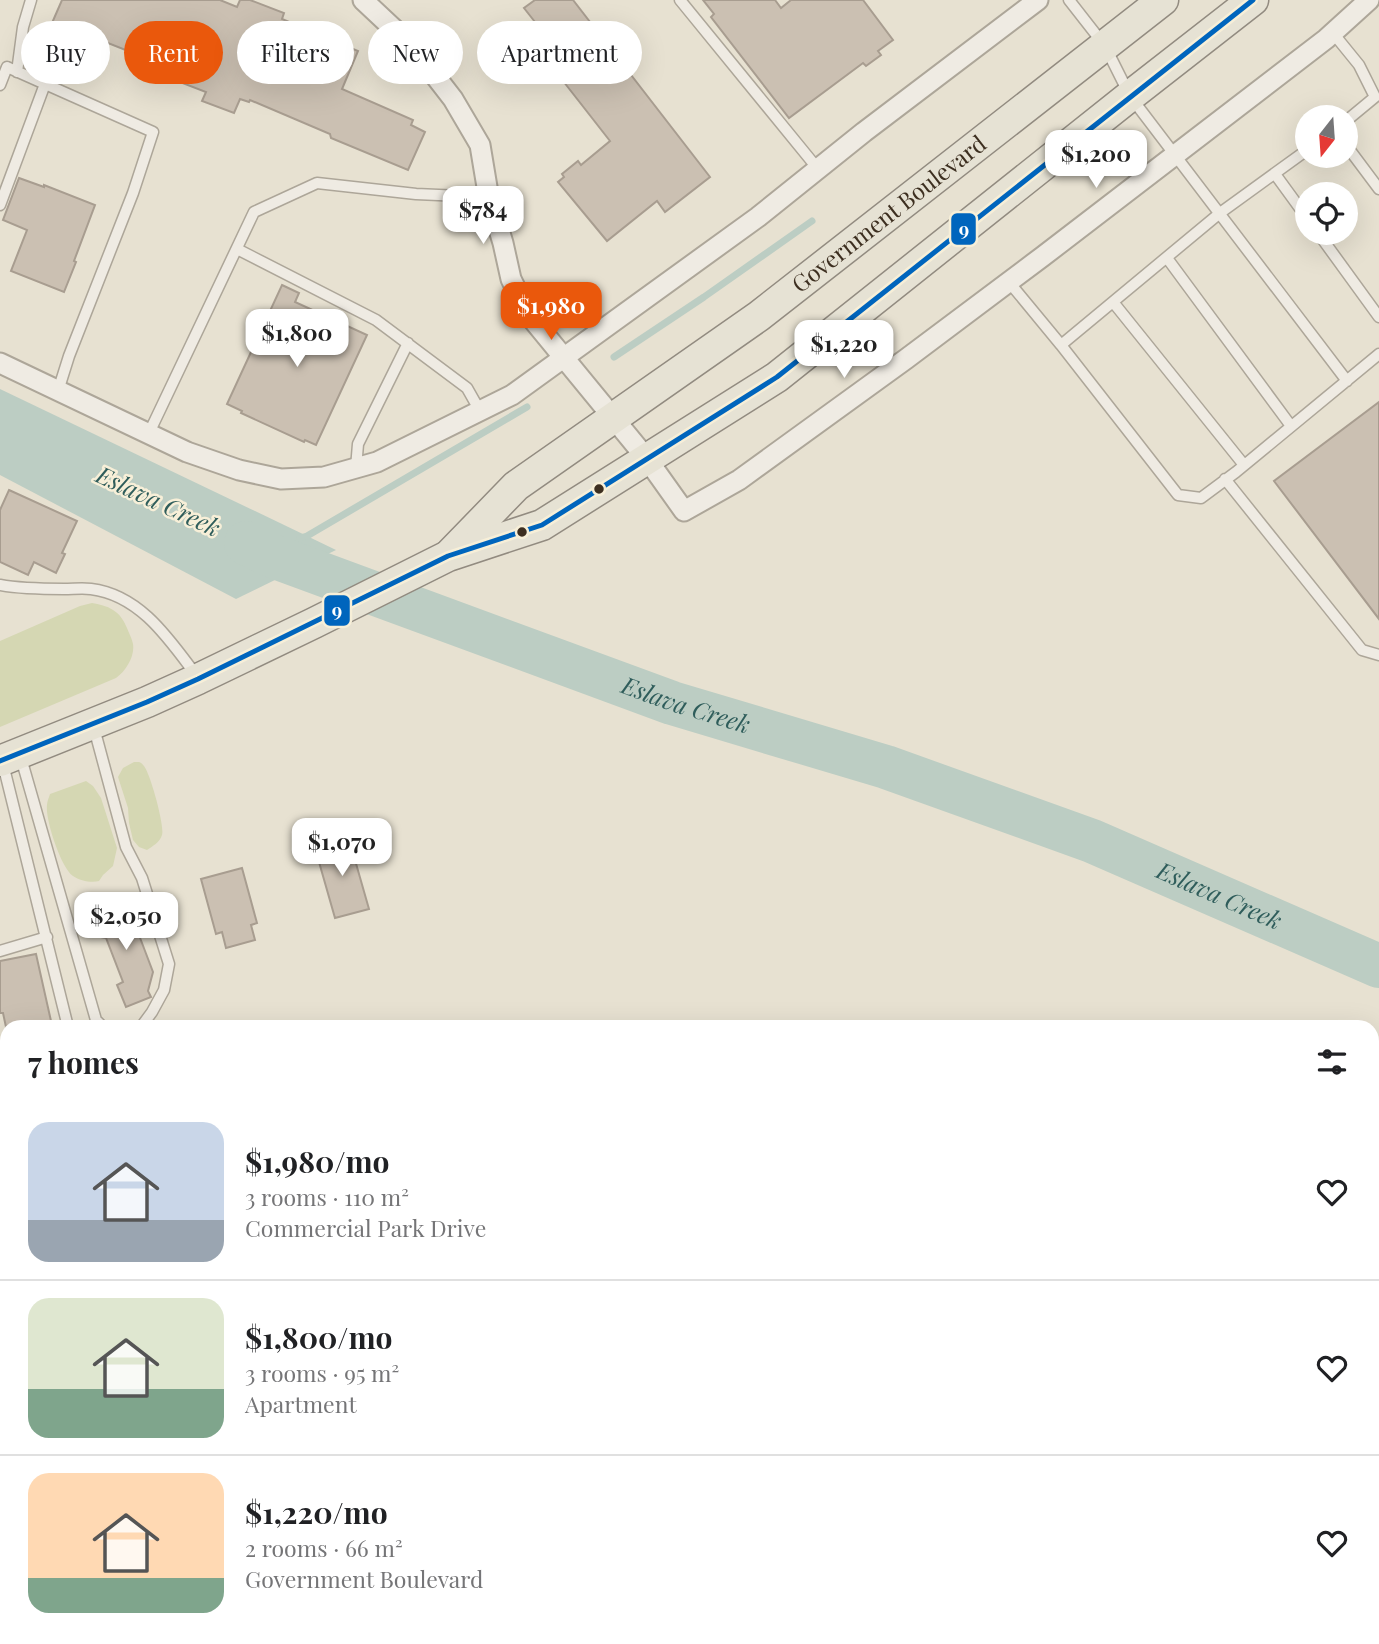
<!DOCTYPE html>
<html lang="en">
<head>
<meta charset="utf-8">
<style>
	:root { --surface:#fff; --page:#f2f2f2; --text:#202124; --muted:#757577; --line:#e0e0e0; --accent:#ea580c }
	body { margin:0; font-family:"Playfair Display",serif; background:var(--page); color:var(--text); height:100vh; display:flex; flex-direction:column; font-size:26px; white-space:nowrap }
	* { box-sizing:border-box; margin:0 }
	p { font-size:23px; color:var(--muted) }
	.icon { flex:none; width:38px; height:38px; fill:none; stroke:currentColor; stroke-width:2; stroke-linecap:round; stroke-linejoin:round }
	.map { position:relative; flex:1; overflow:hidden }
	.drawer { position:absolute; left:0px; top:1020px; width:1379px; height:625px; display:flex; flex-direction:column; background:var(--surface); border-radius:21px 21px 0 0; box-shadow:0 7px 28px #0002 }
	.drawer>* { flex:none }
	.hud { position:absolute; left:21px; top:21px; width:700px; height:63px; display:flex; gap:14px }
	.needle { width:46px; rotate:197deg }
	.buttons { position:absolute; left:1295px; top:105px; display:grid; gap:14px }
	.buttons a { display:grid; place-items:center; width:63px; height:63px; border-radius:50%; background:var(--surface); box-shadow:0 7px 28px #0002; font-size:35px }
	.price { position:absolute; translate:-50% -60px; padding:0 16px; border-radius:14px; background:#fff; color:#222; font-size:23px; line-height:46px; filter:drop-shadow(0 2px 4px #0008) }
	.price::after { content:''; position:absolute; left:50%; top:42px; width:21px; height:16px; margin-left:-10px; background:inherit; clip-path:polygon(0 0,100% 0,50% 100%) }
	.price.on { background:var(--accent); color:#fff }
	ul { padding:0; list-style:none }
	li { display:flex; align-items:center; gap:21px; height:175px; padding:0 28px }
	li+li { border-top:2px solid var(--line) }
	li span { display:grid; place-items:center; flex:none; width:196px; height:140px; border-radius:21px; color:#555 }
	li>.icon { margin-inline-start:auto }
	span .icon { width:84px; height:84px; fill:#fffc; stroke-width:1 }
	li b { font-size:30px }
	h2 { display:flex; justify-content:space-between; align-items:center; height:84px; padding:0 28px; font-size:30px }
	.tag { padding:0 24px; border-radius:32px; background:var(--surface); box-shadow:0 7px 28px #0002; font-size:24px; line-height:63px }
	.tag.on { background:var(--accent); color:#fff }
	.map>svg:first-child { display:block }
</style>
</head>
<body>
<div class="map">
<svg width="1379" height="1644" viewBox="0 0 1379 1644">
	<rect width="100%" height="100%" fill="#e7e1d1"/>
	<!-- green -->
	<path fill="#d5d7b3" d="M92 603C99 604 107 606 113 610 120 614 124 621 127 628 129 633 132 639 133 644 135 656 126 671 116 678L0 727V641L80 606Z
		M134 762C139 762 140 761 144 766 150 773 165 826 162 835 160 842 153 846 147 850L139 847 133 840 129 823 128 808 118 777 123 768Z
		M86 781 93 786 101 798 117 848 113 866 103 875 99 881C92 883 80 881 73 876 61 868 45 819 47 805 47 801 49 798 50 794Z"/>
	<!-- water -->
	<path fill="#bccdc3" d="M0 389 307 536 336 550 236 599 0 475Z"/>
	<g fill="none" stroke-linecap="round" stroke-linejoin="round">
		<!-- stream -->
		<path stroke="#bccdc3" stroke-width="7" d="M614 357 704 297 812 221
			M300 538 307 536 527 407"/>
		<!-- river -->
		<path stroke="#bccdc3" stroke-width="44" id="s1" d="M246 543 270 555 672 703 886 767 1092 841 1379 966"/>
	</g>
	<!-- building -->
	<path fill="#cbc0b2" stroke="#a89d90" stroke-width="2" d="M62 0H220L237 7 240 0H250L284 13 282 19 358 51 342 89 413 120 411 125 425 132 408 170 331 138 330 134 250 100 249 102 240 99 234 113 202 101 206 92 172 79 176 70 93 37 92 39 52 23Z
		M535 0H573L710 177 665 212 657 201 607 241 558 182 564 177 562 174 578 161 581 165 610 141 524 31 535 22 524 8Z
		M703 0H775L781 8 791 0H863L893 40 878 51 881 55 866 66 863 63 789 118 711 17 714 14Z
		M19 178 44 187V185L95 205 74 261 76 262 64 292 11 271 27 230 3 220Z
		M282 285 299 293 295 302 367 335 316 445 305 440 304 442 241 413 242 411 227 404Z
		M1379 402V619L1274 481Z
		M9 490 77 521 62 553 65 554 56 573 34 562 28 575 0 562V510Z
		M349 839 369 909 335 918 315 848Z
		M242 868 257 923 251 925 255 940 226 948 222 932 216 934 201 879Z
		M122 904 138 916 134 922 153 972 148 991 151 997 126 1007 117 985 123 982 106 938 90 935 94 916Z
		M36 954 51 1021 45 1022 46 1027H6L3 1013H0V961Z"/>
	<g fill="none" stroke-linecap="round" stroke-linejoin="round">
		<defs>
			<path id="service" d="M680 0 818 169
				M1069 0 1105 46 1130 96 1347 381
				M1333 33 1359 65 1375 97 1346 121
				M17 72 23 27 31 0
				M0 85 7 67 153 132 133 193 69 356 58 391
				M1346 145 1379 189
				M1307 150 1220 213 1061 345 1178 495 1201 498 1236 472 1379 354
				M1275 174 1307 218
				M0 205 45 84
				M1318 233 1379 317
				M237 249 376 320 467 388 480 411
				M1167 258 1291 426
				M1009 282 1061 345
				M1113 302 1244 465
				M149 433 254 212 317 183 416 194 461 196 488 193
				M356 468 358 444 408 343
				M1225 479 1362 650 1379 655
				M0 585C21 589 43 589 64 589 73 589 83 588 91 589 140 595 169 639 196 675
				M94 728 126 847 142 878 169 964 164 990 152 1012 141 1027
				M21 758 96 1020 103 1027
				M3 764 68 1027
				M0 951 47 937
				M0 1122 7 1120"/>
			<path id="minor" d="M363 0 412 46 453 99 480 145 488 193 503 243 511 279 528 314 647 459 684 511 739 480 906 359 1042 257 1326 39 1369 0
				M0 363 187 452 239 470 281 479 324 477 377 462 512 395 758 217 864 132 1038 0
				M0 1520 7 1517
				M1068 1638 1069 1644"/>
			<g id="primary">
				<path id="s2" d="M451 553 516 486 759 316 1163 0"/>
				<path d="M0 761 147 702 198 679 314 623 448 556 542 525 777 377 1130 96 1253 0"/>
			</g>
		</defs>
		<!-- service casing -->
		<use href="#service" stroke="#ada699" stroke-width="13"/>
		<!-- minor casing -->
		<use href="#minor" stroke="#ada699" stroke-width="23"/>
		<!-- primary casing -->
		<use href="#primary" stroke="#928b80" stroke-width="33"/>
		<!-- service -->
		<use href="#service" stroke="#efebe3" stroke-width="10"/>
		<!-- minor -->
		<use href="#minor" stroke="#efebe3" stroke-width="19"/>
		<!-- primary -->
		<use href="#primary" stroke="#e6e2d4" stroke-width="30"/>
		<defs>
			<path id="bus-1" d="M0 761 147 702 198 679 448 556 542 525 777 377 1253 0"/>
		</defs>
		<!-- bus-1 casing -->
		<use href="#bus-1" stroke="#f7efd8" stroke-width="10"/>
		<!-- bus-1 -->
		<use href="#bus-1" stroke="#0065bd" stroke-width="5"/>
	</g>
	<!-- markers -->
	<g fill="#3d2f20" stroke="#f7efd8" stroke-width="2.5">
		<circle cx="599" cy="489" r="6"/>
		<circle cx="522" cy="532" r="6"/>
	</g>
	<g text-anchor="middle" stroke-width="5" stroke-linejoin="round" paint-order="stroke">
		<!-- street labels -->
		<g font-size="23" fill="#3d2f20" stroke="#f7efd8">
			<text dy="8" stroke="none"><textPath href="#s2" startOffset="555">Government Boulevard</textPath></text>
		</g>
		<!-- water labels -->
		<g font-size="24" font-style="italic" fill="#2f5d5b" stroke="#f7efd8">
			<text transform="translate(158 502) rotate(25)" y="8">Eslava Creek</text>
			<text dy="8" stroke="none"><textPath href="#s1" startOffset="469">Eslava Creek</textPath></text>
			<text dy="8" stroke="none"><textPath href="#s1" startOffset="1036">Eslava Creek</textPath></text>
		</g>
	</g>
	<g stroke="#f7efd8" stroke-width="2.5">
		<rect x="950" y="212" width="27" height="34" rx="7" fill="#0065bd"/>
		<rect x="323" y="594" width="28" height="33" rx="7" fill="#0065bd"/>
	</g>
	<g font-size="19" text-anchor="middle" font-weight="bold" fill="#fff">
		<text x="964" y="236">9</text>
		<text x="337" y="617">9</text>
	</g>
</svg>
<div class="buttons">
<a><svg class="needle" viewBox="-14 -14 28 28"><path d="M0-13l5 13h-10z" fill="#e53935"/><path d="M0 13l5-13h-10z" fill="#757577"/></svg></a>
<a><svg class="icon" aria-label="locate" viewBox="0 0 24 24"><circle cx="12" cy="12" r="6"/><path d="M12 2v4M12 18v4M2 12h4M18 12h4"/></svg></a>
</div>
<b class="price" style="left:1096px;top:190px">$1,200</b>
<b class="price" style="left:483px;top:246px">$784</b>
<b class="price on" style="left:551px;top:342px">$1,980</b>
<b class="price" style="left:297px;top:369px">$1,800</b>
<b class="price" style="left:844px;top:380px">$1,220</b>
<b class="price" style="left:342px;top:878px">$1,070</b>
<b class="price" style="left:126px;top:952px">$2,050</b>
<div class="hud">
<a class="tag">Buy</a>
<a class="tag on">Rent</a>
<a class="tag">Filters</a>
<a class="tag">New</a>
<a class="tag">Apartment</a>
</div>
<section class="drawer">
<h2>7 homes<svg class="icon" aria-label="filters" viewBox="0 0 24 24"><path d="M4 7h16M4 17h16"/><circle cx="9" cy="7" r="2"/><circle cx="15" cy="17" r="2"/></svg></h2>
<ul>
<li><span style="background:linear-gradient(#c9d6e8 70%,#9aa5b1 0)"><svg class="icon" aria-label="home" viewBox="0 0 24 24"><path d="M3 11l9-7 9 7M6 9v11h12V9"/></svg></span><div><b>$1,980/mo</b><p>3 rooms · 110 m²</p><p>Commercial Park Drive</p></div><svg class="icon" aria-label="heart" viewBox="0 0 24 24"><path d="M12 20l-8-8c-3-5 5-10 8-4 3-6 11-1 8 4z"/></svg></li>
<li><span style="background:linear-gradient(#dfe7d0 65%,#7fa58c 0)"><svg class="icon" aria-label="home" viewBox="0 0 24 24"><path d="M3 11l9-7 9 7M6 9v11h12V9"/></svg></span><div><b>$1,800/mo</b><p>3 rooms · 95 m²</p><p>Apartment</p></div><svg class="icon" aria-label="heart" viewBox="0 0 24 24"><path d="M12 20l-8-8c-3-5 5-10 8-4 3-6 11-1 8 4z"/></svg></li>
<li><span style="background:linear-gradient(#ffd9b3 75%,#7fa58c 0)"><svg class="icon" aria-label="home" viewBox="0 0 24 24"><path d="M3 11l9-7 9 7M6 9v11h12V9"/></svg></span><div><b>$1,220/mo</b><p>2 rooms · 66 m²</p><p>Government Boulevard</p></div><svg class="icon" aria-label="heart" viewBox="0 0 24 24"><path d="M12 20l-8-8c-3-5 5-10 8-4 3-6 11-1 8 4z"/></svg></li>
</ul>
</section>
</div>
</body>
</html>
